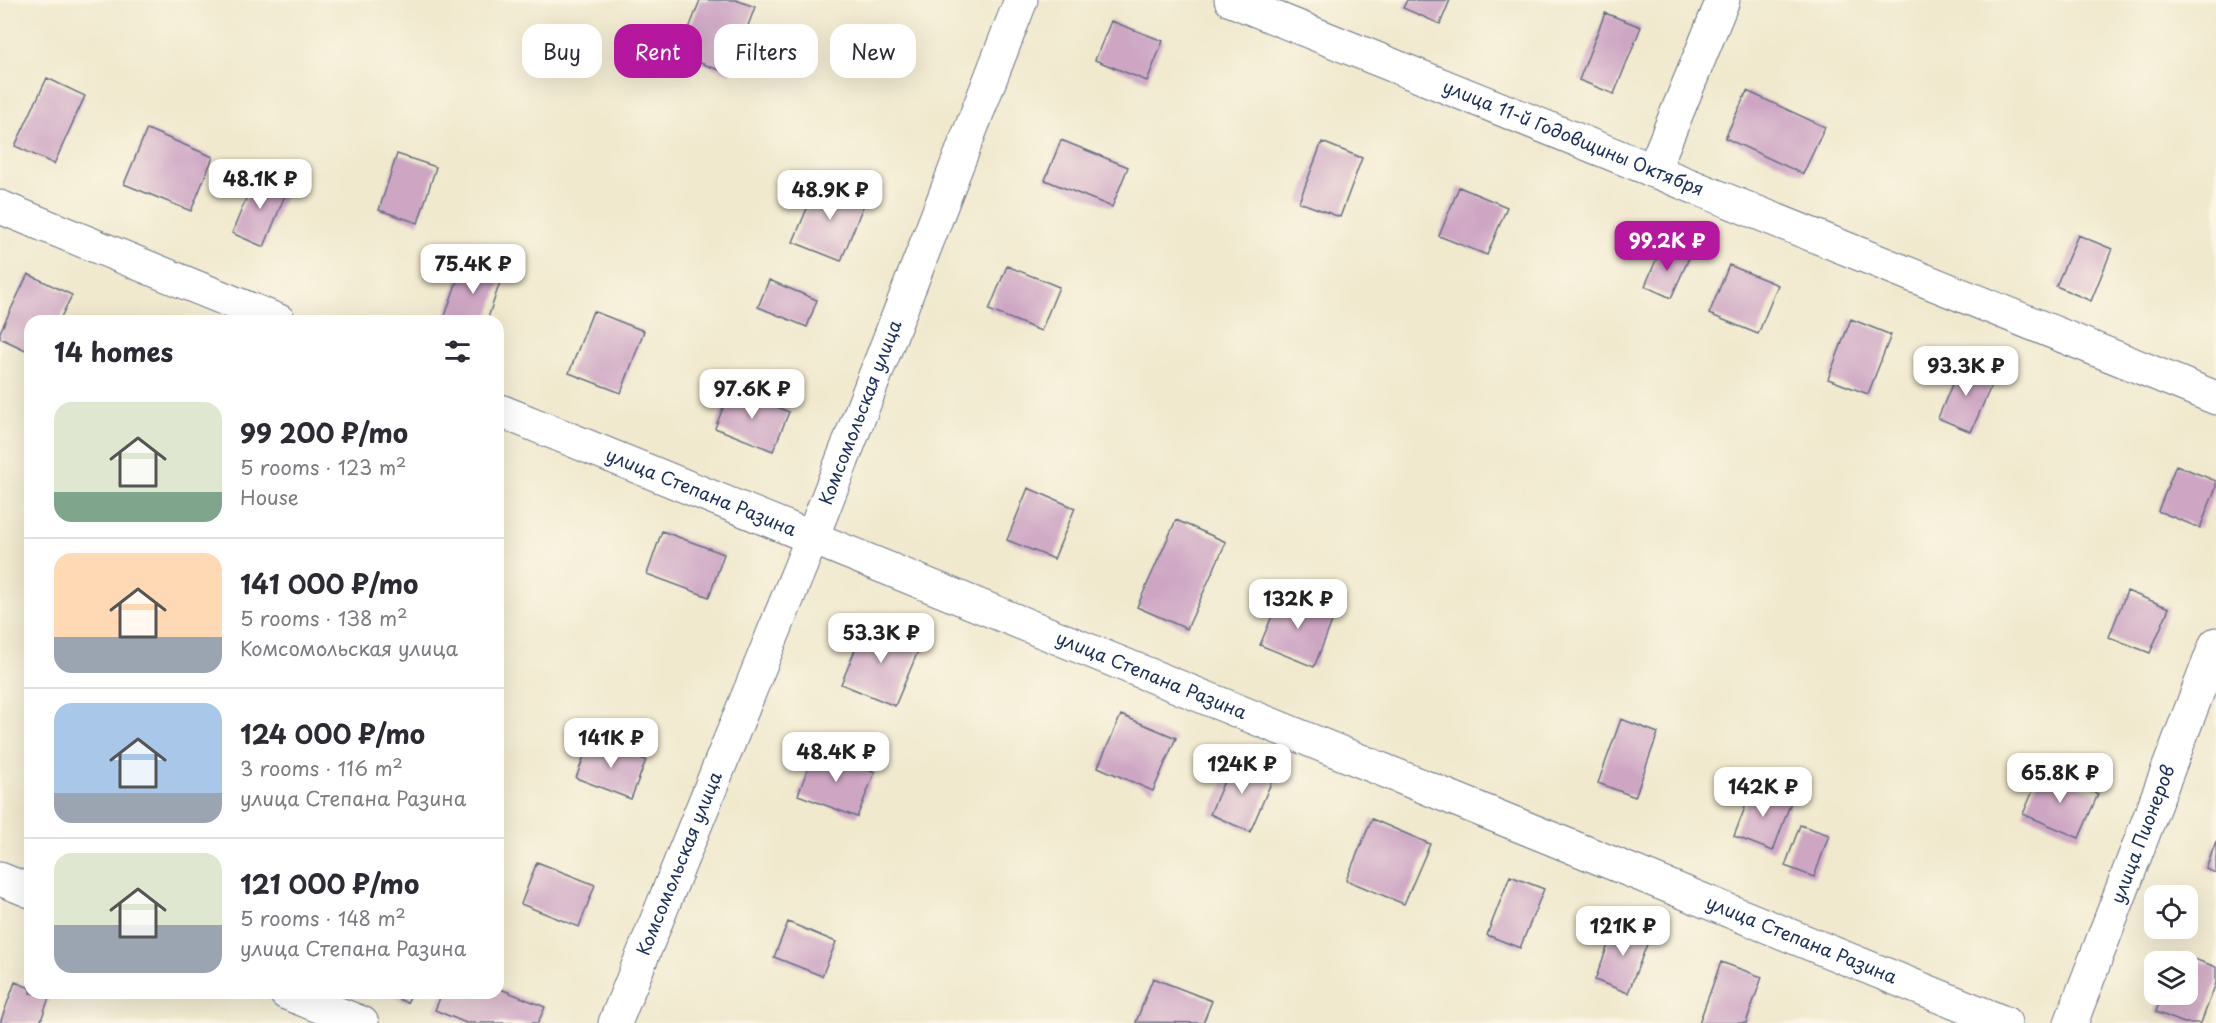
<!DOCTYPE html>
<html lang="en">
<head>
<meta charset="utf-8">
<style>
	:root { --surface:#fff; --page:#f2f2f3; --text:#2b2b33; --muted:#7c7c81; --line:#e1e1e2; --accent:#b5179e }
	body { margin:0; font-family:"Playpen Sans",sans-serif; background:var(--page); color:var(--text); height:100vh; display:flex; flex-direction:column; font-size:22px; white-space:nowrap }
	* { box-sizing:border-box; margin:0 }
	p { font-size:20px; color:var(--muted) }
	.icon { flex:none; width:33px; height:33px; fill:none; stroke:currentColor; stroke-width:2; stroke-linecap:round; stroke-linejoin:round }
	.map { position:relative; flex:1; overflow:hidden }
	.drawer { position:absolute; left:24px; top:315px; width:480px; height:684px; display:flex; flex-direction:column; background:var(--surface); border-radius:18px; box-shadow:0 6px 24px #0002 }
	.drawer>* { flex:none }
	.hud { position:absolute; left:522px; top:24px; width:570px; height:54px; display:flex; gap:12px }
	.buttons { position:absolute; left:2144px; top:885px; display:grid; gap:12px }
	.buttons a { display:grid; place-items:center; width:54px; height:54px; border-radius:12px; background:var(--surface); box-shadow:0 6px 24px #0002; font-size:30px }
	.price { position:absolute; translate:-50% -51px; padding:0 14px; border-radius:12px; background:#fff; color:#222; font-size:20px; line-height:39px; filter:drop-shadow(0 2px 3px #0008) }
	.price::after { content:''; position:absolute; left:50%; top:36px; width:18px; height:14px; margin-left:-9px; background:inherit; clip-path:polygon(0 0,100% 0,50% 100%) }
	.price.on { background:var(--accent); color:#fff }
	ul { padding:0; list-style:none }
	li { display:flex; align-items:center; gap:18px; height:150px; padding:0 30px }
	li+li { border-top:2px solid var(--line) }
	li span { display:grid; place-items:center; flex:none; width:168px; height:120px; border-radius:18px; color:#555 }
	li>.icon { margin-inline-start:auto }
	span .icon { width:72px; height:72px; fill:#fffc; stroke-width:1 }
	li b { font-size:26px }
	h2 { display:flex; justify-content:space-between; align-items:center; height:72px; padding:0 30px; font-size:26px }
	.pill { padding:0 21px; border-radius:18px; background:var(--surface); box-shadow:0 6px 24px #0002; font-size:21px; line-height:54px }
	.pill.on { background:var(--accent); color:#fff }
	.map>svg:first-child { display:block }
</style>
</head>
<body>
<div class="map">
<svg width="2216" height="1023" viewBox="0 0 2216 1023">
	<rect width="100%" height="100%" fill="#fcf5e5"/>
	<filter id="ink" filterUnits="userSpaceOnUse"><feTurbulence type="fractalNoise" baseFrequency=".0167" numOctaves="2"/><feDisplacementMap in="SourceGraphic" scale="12" xChannelSelector="R" yChannelSelector="G"/><feConvolveMatrix kernelMatrix="1 2 1 2 8 2 1 2 1" color-interpolation-filters="sRGB"/></filter>
	<filter id="wash" filterUnits="userSpaceOnUse"><feTurbulence type="fractalNoise" baseFrequency=".008" numOctaves="4" result="noise"/><feDisplacementMap in="SourceGraphic" scale="24" xChannelSelector="R" yChannelSelector="G"/><feGaussianBlur stdDeviation="1.35" result="paint"/><feColorMatrix in="noise" values="0 0 0 0 0 0 0 0 0 0 0 0 0 0 0 0 0 1.4 0 .05"/><feComposite in="paint" operator="in"/></filter>
	<g filter="url(#wash)">
		<rect width="100%" height="100%" fill="#f0e9ce"/>
		<g id="blocks">
			<!-- building -->
			<path fill="#cea6c4" d="M700 0H736L755 7 730 74 679 55Z
				M1407 0H1450L1440 24 1403 8Z
				M1605 13 1641 27 1614 94 1579 80Z
				M1111 21 1163 41 1147 81 1095 60Z
				M47 78 85 96 54 164 15 146Z
				M1747 91 1825 127 1803 174 1725 138Z
				M147 129 213 157 191 211 124 184Z
				M1061 140 1128 167 1112 207 1045 180Z
				M1322 142 1362 158 1340 217 1299 202Z
				M397 154 436 167 418 223 379 210Z
				M256 174 288 188 264 247 232 233Z
				M819 180 866 199 841 261 793 242Z
				M1459 187 1507 207 1487 255 1439 236Z
				M2078 235 2112 249 2091 301 2056 286Z
				M1662 246 1689 258 1671 298 1645 286Z
				M463 263 502 276 487 321 444 319Z
				M1729 265 1778 285 1758 334 1709 314Z
				M1007 266 1059 287 1041 331 989 310Z
				M28 274 72 295 59 321H30V352L0 338V332Z
				M769 280 817 300 807 327 758 307Z
				M593 311 644 331 621 393 569 373Z
				M1851 319 1891 335 1868 394 1828 379Z
				M1961 363 1995 377 1971 432 1938 418Z
				M731 388 789 412 773 451 715 428Z
				M2176 465 2216 481V487L2200 528 2158 511Z
				M1028 488 1075 508 1054 559 1007 540Z
				M1176 520 1226 542 1187 629 1137 607Z
				M662 531 724 554 709 597 647 574Z
				M2127 591 2169 608 2150 653 2109 637Z
				M1282 592 1335 614 1314 667 1260 645Z
				M867 621 921 644 895 706 841 684Z
				M1121 715 1176 738 1153 791 1098 767Z
				M1621 719 1658 733 1635 797 1598 783Z
				M590 740 646 760 631 799 576 778Z
				M815 749 875 772 857 817 798 795Z
				M1234 758 1274 776 1250 832 1210 814Z
				M2042 770 2098 794 2079 838 2023 814Z
				M1754 784 1792 799 1773 851 1734 836Z
				M1372 819 1430 844 1404 904 1346 880Z
				M1800 825 1829 835 1814 877 1785 866Z
				M2216 841V873L2206 869Z
				M537 862 595 885 579 927 521 904Z
				M1510 876 1544 889 1520 948 1487 935Z
				M1617 921 1651 934 1628 993 1595 980Z
				M788 922 836 942 822 976 774 957Z
				M2178 953 2216 967V983L2201 1023H2184L2156 1012 2162 994H2187V962H2175Z
				M1721 962 1762 977 1746 1023H1699Z
				M1153 978 1212 1001 1203 1023 1136 1022Z
				M15 982 30 988V993L50 995 40 1023H0Z
				M498 988 545 1007 538 1023H466L435 1010 442 993H498Z
				M386 993H412L407 1003Z"/>
		</g>
	</g>
	<g filter="url(#ink)">
		<use href="#blocks" fill-opacity="0" stroke="#667085" stroke-width="1.5"/>
		<g fill="none" stroke-linecap="round" stroke-linejoin="round">
			<defs>
				<g id="street">
					<path id="s1" d="M1231 0 2216 398"/>
					<path d="M1653 171 1723 0"/>
					<path d="M0 207 279 321"/>
					<path id="s2" d="M498 410 2005 1023"/>
					<path d="M0 879 30 891"/>
					<path d="M286 993 362 1023"/>
					<path id="s3" d="M615 1023 812 538 1021 0"/>
					<path id="s4" d="M2071 1023 2216 644"/>
				</g>
			</defs>
			<!-- street casing -->
			<use href="#street" stroke="#667085" stroke-width="35"/>
			<!-- street -->
			<use href="#street" stroke="#fff" stroke-width="33"/>
		</g>
	</g>
	<g text-anchor="middle" stroke-width="6" stroke-linejoin="round" paint-order="stroke">
		<!-- street labels -->
		<g font-size="18" fill="#1b2f5e" stroke="#fcf5e5">
			<text dy="6" stroke="none"><textPath href="#s1" startOffset="369">улица 11-й Годовщины Октября</textPath></text>
			<text dy="6" stroke="none"><textPath href="#s3" startOffset="658">Комсомольская улица</textPath></text>
			<text dy="6" stroke="none"><textPath href="#s2" startOffset="219">улица Степана Разина</textPath></text>
			<text dy="6" stroke="none"><textPath href="#s2" startOffset="705">улица Степана Разина</textPath></text>
			<text dy="6" stroke="none"><textPath href="#s4" startOffset="202">улица Пионеров</textPath></text>
			<text dy="6" stroke="none"><textPath href="#s3" startOffset="172">Комсомольская улица</textPath></text>
			<text dy="6" stroke="none"><textPath href="#s2" startOffset="1407">улица Степана Разина</textPath></text>
		</g>
	</g>
</svg>
<div class="buttons">
<a><svg class="icon" aria-label="locate" viewBox="0 0 24 24"><circle cx="12" cy="12" r="6"/><path d="M12 2v4M12 18v4M2 12h4M18 12h4"/></svg></a>
<a><svg class="icon" aria-label="layers" viewBox="0 0 24 24"><path d="M12 4l9 5-9 5-9-5zM3 14l9 5 9-5"/></svg></a>
</div>
<b class="price" style="left:260px;top:210px">48.1K ₽</b>
<b class="price" style="left:830px;top:221px">48.9K ₽</b>
<b class="price on" style="left:1667px;top:272px">99.2K ₽</b>
<b class="price" style="left:473px;top:295px">75.4K ₽</b>
<b class="price" style="left:1966px;top:397px">93.3K ₽</b>
<b class="price" style="left:752px;top:420px">97.6K ₽</b>
<b class="price" style="left:1298px;top:630px">132K ₽</b>
<b class="price" style="left:881px;top:664px">53.3K ₽</b>
<b class="price" style="left:611px;top:769px">141K ₽</b>
<b class="price" style="left:836px;top:783px">48.4K ₽</b>
<b class="price" style="left:1242px;top:795px">124K ₽</b>
<b class="price" style="left:2060px;top:804px">65.8K ₽</b>
<b class="price" style="left:1763px;top:818px">142K ₽</b>
<b class="price" style="left:1623px;top:957px">121K ₽</b>
<div class="hud">
<a class="pill">Buy</a>
<a class="pill on">Rent</a>
<a class="pill">Filters</a>
<a class="pill">New</a>
</div>
<section class="drawer">
<h2>14 homes<svg class="icon" aria-label="filters" viewBox="0 0 24 24"><path d="M4 7h16M4 17h16"/><circle cx="9" cy="7" r="2"/><circle cx="15" cy="17" r="2"/></svg></h2>
<ul>
<li><span style="background:linear-gradient(#dfe7d0 75%,#7fa58c 0)"><svg class="icon" aria-label="home" viewBox="0 0 24 24"><path d="M3 11l9-7 9 7M6 9v11h12V9"/></svg></span><div><b>99 200 ₽/mo</b><p>5 rooms · 123 m²</p><p>House</p></div></li>
<li><span style="background:linear-gradient(#ffd9b3 70%,#9aa5b1 0)"><svg class="icon" aria-label="home" viewBox="0 0 24 24"><path d="M3 11l9-7 9 7M6 9v11h12V9"/></svg></span><div><b>141 000 ₽/mo</b><p>5 rooms · 138 m²</p><p>Комсомольская улица</p></div></li>
<li><span style="background:linear-gradient(#a9c7e8 75%,#9aa5b1 0)"><svg class="icon" aria-label="home" viewBox="0 0 24 24"><path d="M3 11l9-7 9 7M6 9v11h12V9"/></svg></span><div><b>124 000 ₽/mo</b><p>3 rooms · 116 m²</p><p>улица Степана Разина</p></div></li>
<li><span style="background:linear-gradient(#dfe7d0 60%,#9aa5b1 0)"><svg class="icon" aria-label="home" viewBox="0 0 24 24"><path d="M3 11l9-7 9 7M6 9v11h12V9"/></svg></span><div><b>121 000 ₽/mo</b><p>5 rooms · 148 m²</p><p>улица Степана Разина</p></div></li>
</ul>
</section>
</div>
</body>
</html>
